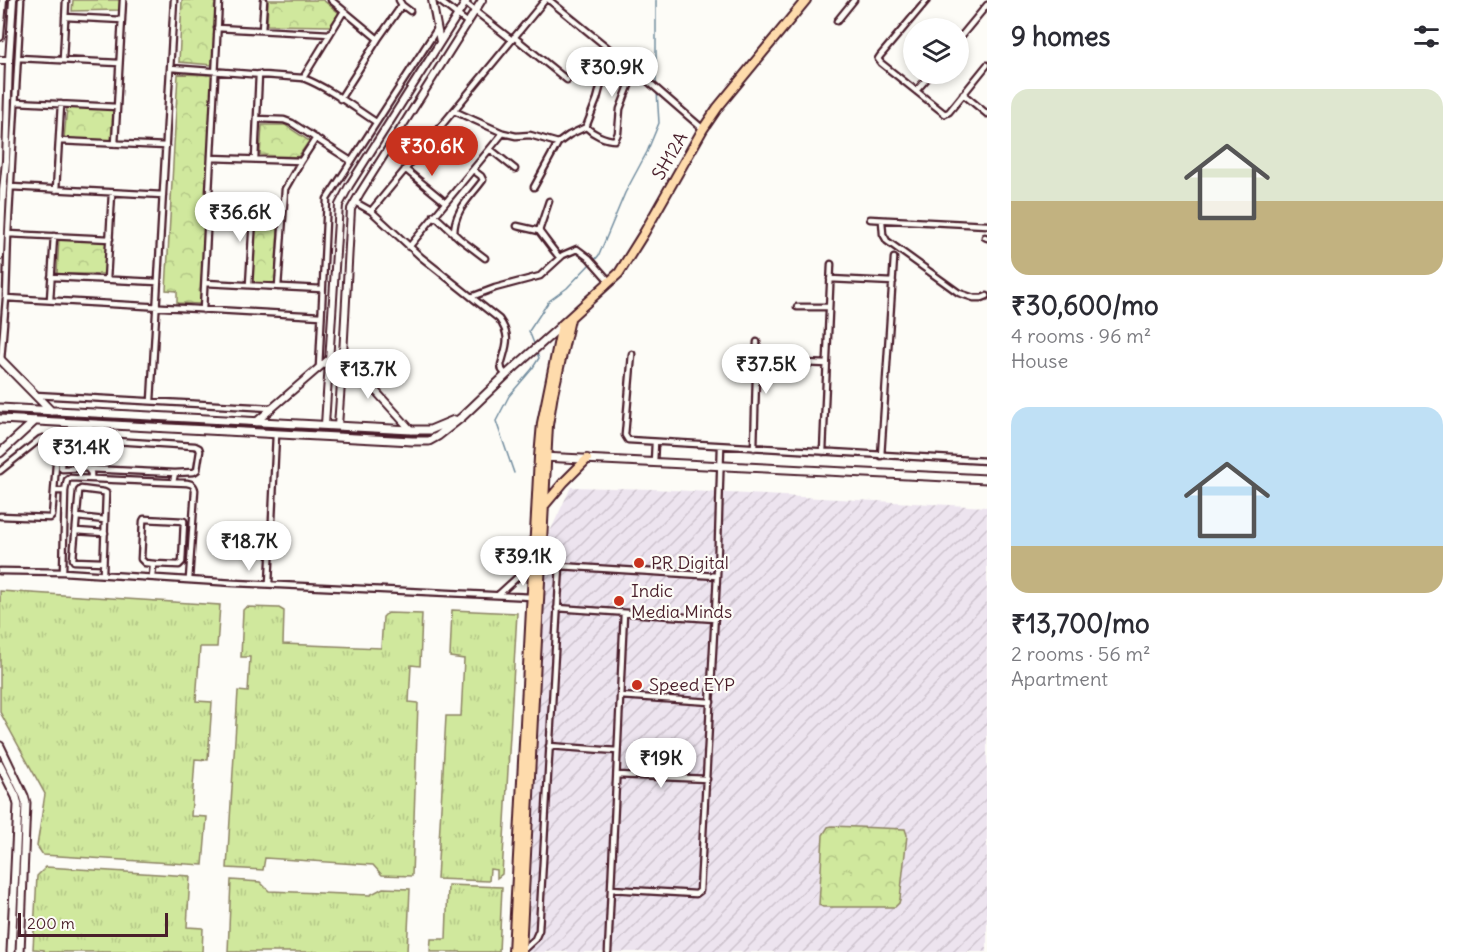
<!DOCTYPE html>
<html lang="en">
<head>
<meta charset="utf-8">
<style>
	:root { --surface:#fff; --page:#f7f7f7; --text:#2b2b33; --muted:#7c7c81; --accent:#c8321e }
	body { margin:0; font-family:Delius,sans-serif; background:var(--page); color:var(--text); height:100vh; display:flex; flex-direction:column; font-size:22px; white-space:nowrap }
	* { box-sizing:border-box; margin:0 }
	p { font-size:20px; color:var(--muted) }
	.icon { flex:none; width:33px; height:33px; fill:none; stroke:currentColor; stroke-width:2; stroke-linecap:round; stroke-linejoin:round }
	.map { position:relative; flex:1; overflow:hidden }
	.side { display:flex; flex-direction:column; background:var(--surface); width:480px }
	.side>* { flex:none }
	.tools { position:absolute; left:903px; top:18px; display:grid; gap:12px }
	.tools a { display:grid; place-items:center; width:66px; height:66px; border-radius:50%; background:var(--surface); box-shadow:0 3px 9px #0003; font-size:30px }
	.scale { position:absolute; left:18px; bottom:15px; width:150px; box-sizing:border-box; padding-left:6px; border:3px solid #4a1f2b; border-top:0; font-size:16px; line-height:21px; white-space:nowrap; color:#4a1f2b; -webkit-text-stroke:4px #fdfcf7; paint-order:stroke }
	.price { position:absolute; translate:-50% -51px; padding:0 14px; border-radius:21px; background:#fff; color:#222; font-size:20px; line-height:39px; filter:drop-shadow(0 2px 3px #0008) }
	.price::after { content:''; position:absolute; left:50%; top:36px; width:18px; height:14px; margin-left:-9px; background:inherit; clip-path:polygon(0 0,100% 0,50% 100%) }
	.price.current { background:var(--accent); color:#fff }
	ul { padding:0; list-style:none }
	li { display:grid; align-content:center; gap:12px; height:318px; padding:0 24px }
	li span { display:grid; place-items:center; height:186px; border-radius:18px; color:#555 }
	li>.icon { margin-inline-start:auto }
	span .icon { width:108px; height:108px; fill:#fffc; stroke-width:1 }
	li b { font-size:26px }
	h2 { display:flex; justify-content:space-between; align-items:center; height:72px; padding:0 24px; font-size:26px }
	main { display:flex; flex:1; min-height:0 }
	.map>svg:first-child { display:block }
</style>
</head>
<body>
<main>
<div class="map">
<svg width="987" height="952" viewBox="0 0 987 952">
	<defs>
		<pattern id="industrial-furrows" width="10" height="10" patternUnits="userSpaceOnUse" patternTransform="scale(1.5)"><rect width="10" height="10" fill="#ede4ef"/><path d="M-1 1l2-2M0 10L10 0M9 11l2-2" fill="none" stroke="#cdc3cd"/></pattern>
		<pattern id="grass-tufts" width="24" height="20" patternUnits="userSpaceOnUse" patternTransform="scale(1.5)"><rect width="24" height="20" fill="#d0e89d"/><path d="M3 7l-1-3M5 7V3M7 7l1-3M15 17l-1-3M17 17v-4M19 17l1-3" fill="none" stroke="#b4c787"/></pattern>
		<pattern id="park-crowns" width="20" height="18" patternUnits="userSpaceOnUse" patternTransform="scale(1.5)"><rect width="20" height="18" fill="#d0e89d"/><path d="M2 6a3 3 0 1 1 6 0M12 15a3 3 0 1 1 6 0" fill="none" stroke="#b4c787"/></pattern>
	</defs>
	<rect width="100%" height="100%" fill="#fdfcf7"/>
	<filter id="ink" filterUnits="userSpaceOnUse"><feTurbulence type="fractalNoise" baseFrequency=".0167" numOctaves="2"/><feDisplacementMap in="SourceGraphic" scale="12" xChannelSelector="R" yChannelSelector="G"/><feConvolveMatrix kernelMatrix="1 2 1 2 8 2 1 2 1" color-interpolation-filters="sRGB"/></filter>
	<g filter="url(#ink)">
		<!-- industrial -->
		<path fill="url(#industrial-furrows)" d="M571 487 653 489 987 507V952H528L546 540Z"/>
		<!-- grass -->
		<path fill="url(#grass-tufts)" stroke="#8d8464" stroke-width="1.5" d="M0 591 220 605 217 647H200L196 701 212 702 208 760 195 759 191 816 207 817 203 865 43 855 37 846 45 794 0 712Z
			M246 607 279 608 284 611 283 644 381 648 383 617 387 613 422 614 420 666 411 665 409 702 418 703 412 876 382 875 373 865 265 858 263 870 227 868 238 691 248 692 250 657H241L243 610Z
			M452 610 517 613 502 874 497 878V870L490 869 489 881 437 879 446 716H461L464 659 450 657Z
			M46 867 190 876 187 927 203 928 202 952H44V950L33 949 37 876Z
			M231 880 260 882 269 891 370 895 383 888 410 889 407 952H228Z
			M448 885 502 887 499 952H430L431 939H446Z"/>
		<!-- park -->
		<path fill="url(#park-crowns)" stroke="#8d8464" stroke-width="1.5" d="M73 0H120L119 10 72 11Z
			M182 0H216L212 65 179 62Z
			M268 0H323L339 13 330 26 267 25Z
			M178 74 214 75 200 304 177 303V291L166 290Z
			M67 107 113 110 111 142 64 139Z
			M262 125H285L309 141 298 157 260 155Z
			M256 209 279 210 275 283 252 282Z
			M59 238 107 240 106 274H57Z
			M832 826 905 829 907 835 900 899 899 903 895 907H823L819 905 823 835 828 827Z"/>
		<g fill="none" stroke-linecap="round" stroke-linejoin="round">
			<!-- stream -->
			<path stroke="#728d9f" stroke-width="1.5" d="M656 0V86
				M595 260 599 255 625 193 647 152 659 123 657 91
				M535 346 529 331 549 301 567 288 591 263
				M514 473 496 421 509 396 532 369 539 358 536 350"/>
			<defs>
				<path id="minor" d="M331 0 378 39
					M399 0 402 5 410 11
					M438 0 468 23
					M461 0 512 40
					M549 0 635 70 703 129
					M927 0 880 56 878 59 881 63 945 114 949 112 987 65
					M65 17 122 20
					M837 21 854 0
					M217 28 330 34
					M262 30 264 0
					M514 37 567 80
					M958 40 987 5
					M18 58 119 63
					M63 60 66 0
					M171 68 303 78C329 88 353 107 376 122
					M303 78 344 11
					M916 91 931 74
					M963 94 987 114
					M340 99 378 39 402 5
					M16 102 117 107
					M454 111 503 133 516 136 530 135 558 143
					M257 119 284 120 292 123 351 161
					M586 127C593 134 605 140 615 140L618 133 620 109 635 70
					M59 141 166 146
					M115 144 123 0
					M490 149 515 169
					M211 158 301 161
					M255 159 259 74
					M405 169 445 202
					M11 187 163 195
					M534 187 558 143 569 135 586 127 597 99 610 50
					M56 190 61 104
					M209 199 283 204
					M355 202 371 211
					M434 215 460 239 485 258
					M870 219 987 225
					M882 221 883 234 887 241 959 293 974 298H982L987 296
					M517 226 539 231C546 240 552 249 560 258
					M539 231 549 201
					M8 234 110 239
					M454 234C454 210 470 198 483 180L481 176 473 170
					M985 237 987 238
					M409 247 503 133
					M51 277 158 282
					M830 279 893 282
					M107 280 112 193
					M205 283 322 289
					M249 285 254 202
					M278 287 285 189 301 161 316 138
					M471 297 495 288 540 276 563 255 577 249 589 258 610 282
					M6 298 321 316
					M50 300 54 236
					M797 307H829
					M203 310 219 0
					M632 354 625 435 628 440 987 461
					M1 360 6 298 8 234 21 0
					M756 361 827 364
					M319 368 327 199 437 29
					M506 375 502 370 501 365C506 346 512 337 499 319L421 257 371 211 545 0
					M35 395 272 408
					M151 401 174 0
					M754 448 757 342
					M823 452 831 264
					M881 456 894 258
					M654 463 655 442
					M89 469 175 473
					M0 471 40 439 43 438 55 447 57 450 54 491
					M91 479V473L87 468 62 469 61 467 62 442 66 438 195 446 199 448 200 451 197 470 194 472 175 473 173 482
					M0 516 50 518 52 516 54 491H65
					M77 517 105 520
					M76 531 105 533
					M542 544C552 549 556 555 560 566
					M0 571 63 572 234 583 532 597
					M63 572 65 491 67 480 70 478 187 483C192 484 194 485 195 490L189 580
					M103 574 106 493 104 492 81 489 79 491 73 559 74 561 103 562
					M152 577 153 567 155 564 179 565 182 562 184 521 144 519 143 521 141 559 145 563 155 564
					M269 584 276 434
					M498 595 534 562
					M557 608 715 619
					M620 696 711 702
					M549 746 617 751
					M617 775 707 779
					M611 889 624 613
					M522 951 535 939 539 930 560 566 717 576
					M608 952 611 889 696 894 700 891 717 576 721 446"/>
				<path id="tertiary" d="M432 0 440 42
					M0 37 3 0
					M0 60H9
					M0 256 3 190 6 161 9 60 13 0
					M343 355 411 430
					M256 422 329 359
					M325 425 339 205 349 186 467 0
					M338 426 343 355 351 209 360 193 482 0"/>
				<path id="secondary" d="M0 359 51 411
					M0 408 411 430H430L454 420
					M0 419 412 441H429L438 436 462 417 506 375 562 325
					M0 453 35 421
					M542 457 987 479
					M0 746 24 796 26 803 20 952
					M0 765 16 797 18 805 11 952"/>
				<path id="primary" d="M543 507 564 482 587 459
					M513 952 539 457 542 423 562 325 619 273 644 233 703 129 718 107 806 0
					M521 952 548 425 553 394 570 319"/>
			</defs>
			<!-- minor casing -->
			<use href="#minor" stroke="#4a1f2b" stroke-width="9"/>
			<!-- tertiary casing -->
			<use href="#tertiary" stroke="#4a1f2b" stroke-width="10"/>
			<!-- secondary casing -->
			<use href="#secondary" stroke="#4a1f2b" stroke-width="11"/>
			<!-- primary casing -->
			<use href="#primary" stroke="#4a1f2b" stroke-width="12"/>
			<!-- minor -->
			<use href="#minor" stroke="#fdfcf7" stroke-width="4.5"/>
			<!-- tertiary -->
			<use href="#tertiary" stroke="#fdfcf7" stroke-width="6"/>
			<!-- secondary -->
			<use href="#secondary" stroke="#fdfcf7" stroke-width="7"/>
			<!-- primary -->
			<use href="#primary" stroke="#fedbac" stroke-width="8"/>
		</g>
	</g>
	<!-- markers -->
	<g fill="#c8321e" stroke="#fdfcf7" stroke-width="2">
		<circle cx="639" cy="563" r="6"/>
		<circle cx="619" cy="601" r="6"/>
		<circle cx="637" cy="685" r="6"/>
	</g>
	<g text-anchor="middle" stroke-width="4.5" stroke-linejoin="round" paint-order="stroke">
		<!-- street labels -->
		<g font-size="18" fill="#4a1f2b" stroke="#fdfcf7">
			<text transform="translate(670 156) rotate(-60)" y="6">SH12A</text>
		</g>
		<!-- poi labels -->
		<g font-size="18" fill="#4a1f2b" stroke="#fdfcf7" text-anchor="start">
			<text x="651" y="569">PR Digital</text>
			<text x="631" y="597">Indic<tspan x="631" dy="21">Media Minds</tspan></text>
			<text x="649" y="691">Speed EYP</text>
		</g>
	</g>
</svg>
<div class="tools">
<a><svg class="icon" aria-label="layers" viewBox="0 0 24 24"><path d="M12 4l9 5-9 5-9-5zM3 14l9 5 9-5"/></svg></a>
</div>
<div class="scale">200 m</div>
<b class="price" style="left:612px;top:98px">₹30.9K</b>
<b class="price current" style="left:432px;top:177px">₹30.6K</b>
<b class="price" style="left:240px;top:243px">₹36.6K</b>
<b class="price" style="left:766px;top:395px">₹37.5K</b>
<b class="price" style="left:368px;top:400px">₹13.7K</b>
<b class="price" style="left:81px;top:478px">₹31.4K</b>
<b class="price" style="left:249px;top:572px">₹18.7K</b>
<b class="price" style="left:523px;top:587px">₹39.1K</b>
<b class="price" style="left:661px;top:789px">₹19K</b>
</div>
<section class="side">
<h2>9 homes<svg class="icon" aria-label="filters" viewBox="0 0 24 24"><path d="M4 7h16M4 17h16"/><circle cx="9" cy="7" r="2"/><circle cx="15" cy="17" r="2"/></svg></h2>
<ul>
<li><span style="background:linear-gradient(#dfe7d0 60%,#c2b280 0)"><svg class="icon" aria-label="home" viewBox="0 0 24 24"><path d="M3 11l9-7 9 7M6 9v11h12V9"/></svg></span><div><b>₹30,600/mo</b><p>4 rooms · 96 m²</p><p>House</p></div></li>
<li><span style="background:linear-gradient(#bfe0f5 75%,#c2b280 0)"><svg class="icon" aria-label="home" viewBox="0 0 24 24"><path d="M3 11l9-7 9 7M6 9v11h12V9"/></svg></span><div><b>₹13,700/mo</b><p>2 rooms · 56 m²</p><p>Apartment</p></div></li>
</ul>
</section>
</main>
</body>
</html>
